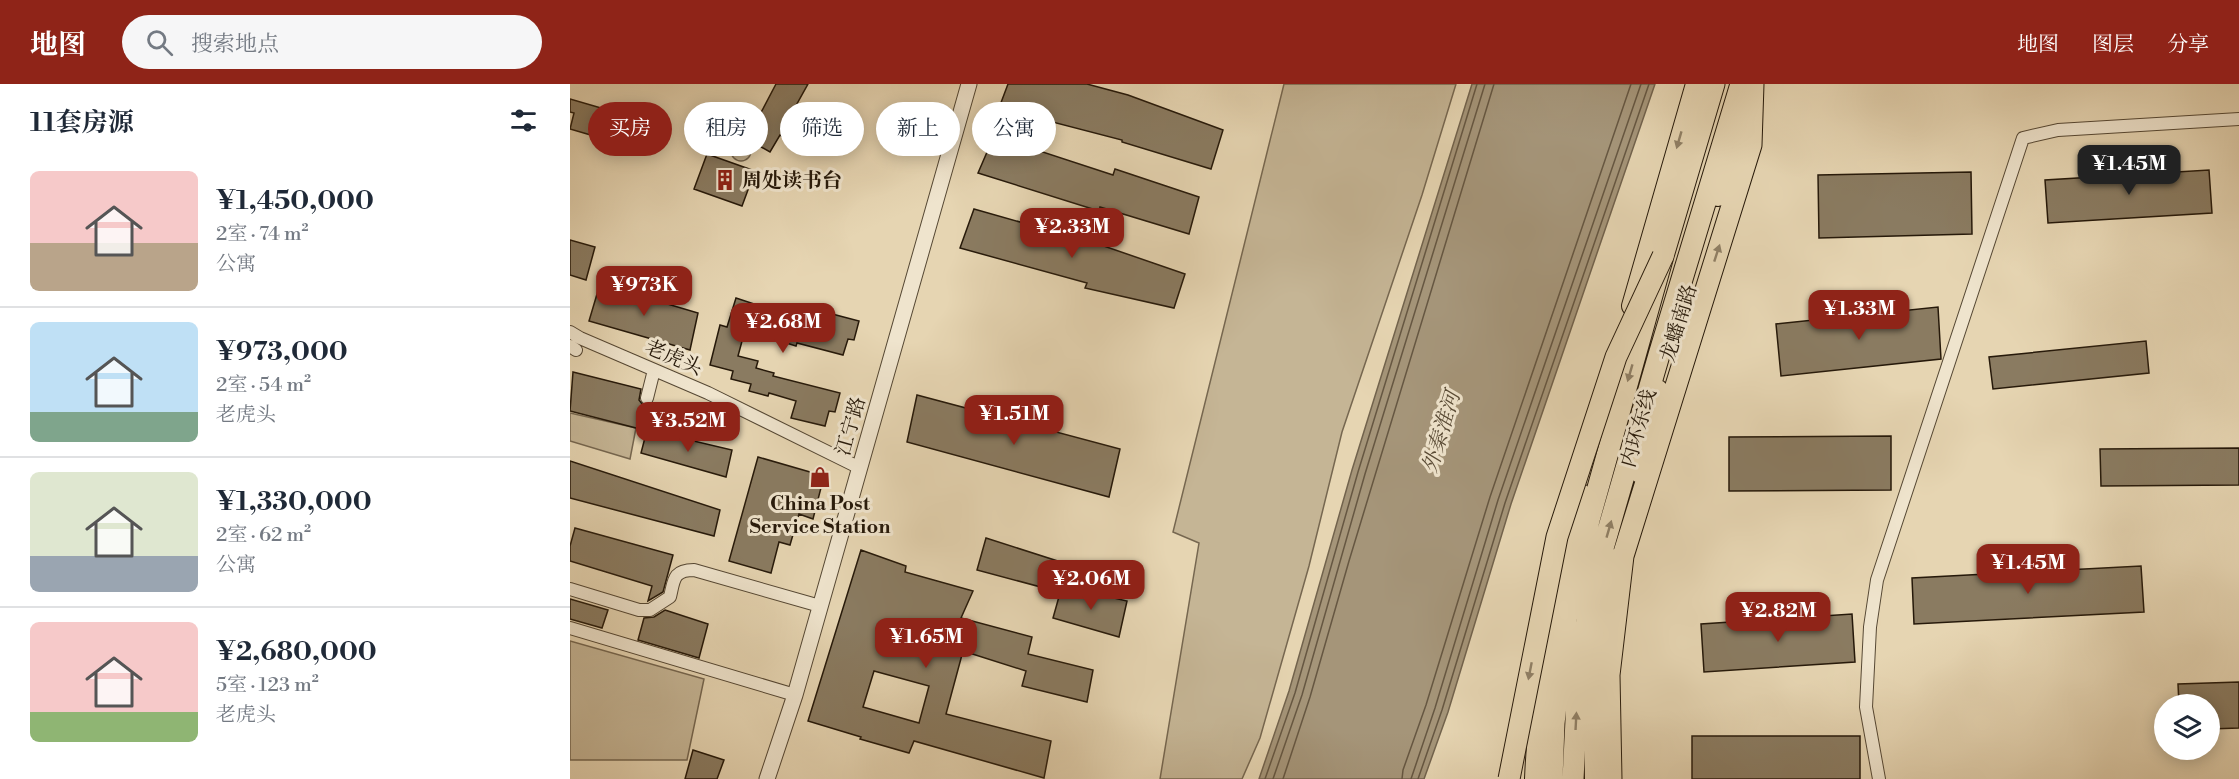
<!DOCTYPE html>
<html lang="zh">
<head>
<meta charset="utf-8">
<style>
	:root { --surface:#fff; --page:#f6f6f7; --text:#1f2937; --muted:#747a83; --line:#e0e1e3; --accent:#8f2418 }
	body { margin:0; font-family:"Libre Bodoni","Noto Serif SC",serif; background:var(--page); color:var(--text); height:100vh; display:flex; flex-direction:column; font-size:22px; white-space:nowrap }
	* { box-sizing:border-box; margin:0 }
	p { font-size:20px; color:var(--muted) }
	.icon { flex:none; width:33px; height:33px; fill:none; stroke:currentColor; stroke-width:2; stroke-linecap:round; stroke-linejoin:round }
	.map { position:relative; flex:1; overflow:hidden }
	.drawer { display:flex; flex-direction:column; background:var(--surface); width:570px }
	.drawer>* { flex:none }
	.hud { position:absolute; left:18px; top:18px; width:570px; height:54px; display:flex; gap:12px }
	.buttons { position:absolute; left:1584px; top:610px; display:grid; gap:12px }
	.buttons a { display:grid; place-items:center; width:66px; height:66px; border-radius:50%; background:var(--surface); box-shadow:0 3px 15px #0003; font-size:30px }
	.price { position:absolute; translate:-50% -51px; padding:0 14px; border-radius:12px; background:var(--accent); color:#fff; font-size:20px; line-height:39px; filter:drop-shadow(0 2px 3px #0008) }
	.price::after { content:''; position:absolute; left:50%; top:36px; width:18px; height:14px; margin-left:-9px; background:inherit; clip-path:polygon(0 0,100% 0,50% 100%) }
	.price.selected { background:#222; color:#fff }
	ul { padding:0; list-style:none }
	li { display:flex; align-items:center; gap:18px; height:150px; padding:0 30px }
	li+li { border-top:2px solid var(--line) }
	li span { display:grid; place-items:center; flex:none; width:168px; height:120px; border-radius:9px; color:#555 }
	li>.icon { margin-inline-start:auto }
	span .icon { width:72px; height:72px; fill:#fffc; stroke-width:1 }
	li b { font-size:26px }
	h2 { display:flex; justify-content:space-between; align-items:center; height:72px; padding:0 30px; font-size:26px }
	.chip { padding:0 21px; border-radius:27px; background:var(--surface); box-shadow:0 3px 15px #0003; font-size:21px; line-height:54px }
	.chip.selected { background:var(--accent); color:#fff }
	header { display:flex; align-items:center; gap:36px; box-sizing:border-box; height:84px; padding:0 30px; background:var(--accent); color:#fff }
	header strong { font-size:28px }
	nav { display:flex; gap:33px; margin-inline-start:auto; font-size:21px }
	.search { width:420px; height:54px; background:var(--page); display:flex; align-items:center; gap:15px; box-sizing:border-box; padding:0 21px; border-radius:33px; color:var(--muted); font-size:22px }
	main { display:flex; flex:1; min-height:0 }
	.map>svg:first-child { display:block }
</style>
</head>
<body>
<header>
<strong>地图</strong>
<div class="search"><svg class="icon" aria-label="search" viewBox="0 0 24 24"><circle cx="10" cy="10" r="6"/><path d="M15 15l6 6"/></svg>搜索地点</div>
<nav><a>地图</a><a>图层</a><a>分享</a></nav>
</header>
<main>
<section class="drawer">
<h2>11套房源<svg class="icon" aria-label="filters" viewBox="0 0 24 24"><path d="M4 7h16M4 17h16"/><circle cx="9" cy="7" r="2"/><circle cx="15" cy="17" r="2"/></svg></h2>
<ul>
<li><span style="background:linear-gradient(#f6c9c9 60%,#b9a48a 0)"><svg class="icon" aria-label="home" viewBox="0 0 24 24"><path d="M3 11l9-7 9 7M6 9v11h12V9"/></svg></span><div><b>¥1,450,000</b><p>2室 · 74 m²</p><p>公寓</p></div></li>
<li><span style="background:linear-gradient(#bfe0f5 75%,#7fa58c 0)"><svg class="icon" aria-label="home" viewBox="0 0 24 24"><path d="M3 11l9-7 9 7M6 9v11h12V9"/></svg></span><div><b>¥973,000</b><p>2室 · 54 m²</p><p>老虎头</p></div></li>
<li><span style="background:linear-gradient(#dfe7d0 70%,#9aa5b1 0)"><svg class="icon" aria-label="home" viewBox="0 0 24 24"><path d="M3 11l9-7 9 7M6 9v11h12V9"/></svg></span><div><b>¥1,330,000</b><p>2室 · 62 m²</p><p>公寓</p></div></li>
<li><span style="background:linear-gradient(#f6c9c9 75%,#8fb573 0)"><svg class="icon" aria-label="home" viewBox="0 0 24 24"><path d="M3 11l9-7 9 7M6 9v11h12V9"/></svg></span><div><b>¥2,680,000</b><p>5室 · 123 m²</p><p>老虎头</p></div></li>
</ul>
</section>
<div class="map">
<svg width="1669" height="695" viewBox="0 0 1669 695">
	<rect width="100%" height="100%" fill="#e6d5b2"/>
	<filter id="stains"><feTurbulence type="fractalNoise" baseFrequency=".00333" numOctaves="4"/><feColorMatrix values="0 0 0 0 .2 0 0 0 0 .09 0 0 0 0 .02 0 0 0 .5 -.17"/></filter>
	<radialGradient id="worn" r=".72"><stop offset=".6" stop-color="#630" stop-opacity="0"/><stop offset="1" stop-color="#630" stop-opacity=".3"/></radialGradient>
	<!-- green -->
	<path fill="#c5b595" stroke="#766750" stroke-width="1.5" d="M714 0H886L852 111 772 348 739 482 690 654 672 695H590L629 459 603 448Z
		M161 67a10 10 0 1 1 20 0a10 10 0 1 1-20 0Z
		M0 329 66 344 60 375 0 357Z
		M0 557 134 595 117 676H0Z"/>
	<!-- water -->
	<path fill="#a59579" stroke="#72634d" stroke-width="1.5" d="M902 0H1085L941 420 878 628 854 695H689L719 607 782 386Z"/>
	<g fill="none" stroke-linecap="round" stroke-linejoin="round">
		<!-- shore -->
		<path stroke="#665742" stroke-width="1.5" d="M695 695 725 609 788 388 907 0
			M703 695 732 611 795 390 915 0
			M713 695 740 613 779 477 924 0
			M832 695 833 686 856 621 920 413 1061 0
			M841 695 865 624 928 416 1071 0
			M848 695 872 626 935 419 1079 0"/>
	</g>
	<!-- building -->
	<path fill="#8a7b61" stroke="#26190a" stroke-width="1.5" fill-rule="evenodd" d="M206 0H238L223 27 248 41 235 65 210 51 200 68 177 55Z
		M438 0H517L558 11 653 46 641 85 552 58V56L429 24Z
		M0 15 38 26 31 54 0 45 4 29 0 28Z
		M424 52 543 91 545 85 629 113 619 150 530 123 529 127 408 89Z
		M137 70 185 87 172 122 124 105Z
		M1639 86 1642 129 1478 139 1475 96Z
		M1401 88 1402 150 1249 154 1248 91Z
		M404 125 528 160 615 190 604 224 515 204 517 199 390 164Z
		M0 156 25 163 16 196 0 191Z
		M30 200 128 229 120 266 19 237Z
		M166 214 239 238 243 225 289 237 284 256 278 255 273 271 227 259 226 262 175 246 168 272 188 277 186 284 204 289 203 292 270 309 265 328 259 327 255 342 221 334 226 317 199 309 198 312 179 307 181 300 161 295 163 287 140 281 150 241 157 243Z
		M1368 223 1371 275 1211 292 1206 240Z
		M1576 257 1579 289 1423 305 1419 273Z
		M3 288 71 305 69 316 73 321 70 345 0 327Z
		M347 311 550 365 539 413 337 358Z
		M77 346 162 366 156 393 71 369Z
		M1321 352V406L1159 407V353Z
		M1669 364V401L1531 402 1530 365Z
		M188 373 254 392 243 435 229 430 220 461 209 458 201 489 159 477Z
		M0 377 150 426 144 452 0 414Z
		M5 444 103 471 93 508 78 517 82 502 0 477V462Z
		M416 454 494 479 482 506 407 486Z
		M291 466 336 482 335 488 403 507 391 534 462 553 458 570 523 586 517 618 452 602 456 587 393 567 376 630 481 657 474 694 344 657 339 669 290 655 291 653 238 637ZM304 587 359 602 349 639 293 623Z
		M1571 482 1574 528 1344 540 1342 494Z
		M492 502 557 517 549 553 483 534Z
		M0 515 38 526 32 544 0 535Z
		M95 526 138 540 129 574 68 556 74 534 84 533Z
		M1282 530 1285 578 1134 588 1131 540Z
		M1669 598V644L1640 645V621H1609L1608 600Z
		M1122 652H1290V695H1122Z
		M123 666 154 676 147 695H115Z"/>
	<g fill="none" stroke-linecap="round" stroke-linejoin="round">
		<defs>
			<path id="minor" d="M0 248 10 254 138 309 290 384
				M0 262 6 266
				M77 314 84 286
				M0 505 69 526H80L100 513C104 496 103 486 124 486L250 522
				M0 544 225 611
				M1309 695 1296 623 1300 543 1307 496 1453 54 1488 46 1669 35"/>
			<path id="tertiary" d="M197 695 225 611 399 0"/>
			<path id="primary" d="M1148 112 1179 14
				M1062 222 1126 0
				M1070 389 1088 306
				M965 695C969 601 986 501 1011 410
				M1025 695 1024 626 1032 525 1046 475"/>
			<path id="trunk" d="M982 695 984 639 996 534 1019 436 1093 172 1144 0
				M1003 695 1008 598 1022 502 1089 271 1171 0
				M1041 695 1039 591 1053 472 1181 61 1183 0"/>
		</defs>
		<!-- minor casing -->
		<use href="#minor" stroke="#564834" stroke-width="14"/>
		<!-- tertiary casing -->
		<use href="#tertiary" stroke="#564834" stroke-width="17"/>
		<!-- primary casing -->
		<use href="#primary" stroke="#26190a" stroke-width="22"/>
		<!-- trunk casing -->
		<use href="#trunk" stroke="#26190a" stroke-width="23"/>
		<!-- minor -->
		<use href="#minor" stroke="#efe4cd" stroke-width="12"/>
		<!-- tertiary -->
		<use href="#tertiary" stroke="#efe4cd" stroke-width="15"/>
		<!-- primary -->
		<use href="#primary" stroke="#e6d5b2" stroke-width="20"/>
		<!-- trunk -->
		<use href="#trunk" stroke="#e6d5b2" stroke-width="21"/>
		<defs>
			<path id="trunk-bridge" d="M939 695 987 453 1046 273 1093 172"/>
		</defs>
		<!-- trunk-bridge casing -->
		<use href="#trunk-bridge" stroke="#26190a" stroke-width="23" stroke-linecap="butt"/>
		<!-- trunk-bridge -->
		<use href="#trunk-bridge" stroke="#e6d5b2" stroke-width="21"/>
	</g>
	<!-- one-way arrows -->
	<defs><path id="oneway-solid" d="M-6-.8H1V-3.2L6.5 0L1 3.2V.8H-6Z" transform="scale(1.5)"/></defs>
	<g fill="#908066">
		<use href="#oneway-solid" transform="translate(1109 56) rotate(106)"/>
		<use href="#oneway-solid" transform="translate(1147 169) rotate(-72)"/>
		<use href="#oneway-solid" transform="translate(1060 289) rotate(106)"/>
		<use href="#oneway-solid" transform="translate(1039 445) rotate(-74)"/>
		<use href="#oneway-solid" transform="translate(960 587) rotate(101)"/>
		<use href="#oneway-solid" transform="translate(1006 637) rotate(-87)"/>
	</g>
	<!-- icons -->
	<defs>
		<symbol id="building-bare" viewBox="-9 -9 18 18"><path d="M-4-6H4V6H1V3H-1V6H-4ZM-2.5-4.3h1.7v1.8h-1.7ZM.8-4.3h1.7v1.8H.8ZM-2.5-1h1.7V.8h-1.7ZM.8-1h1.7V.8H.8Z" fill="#8f2418" stroke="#efe4cd" stroke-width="2.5" paint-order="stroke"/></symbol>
		<symbol id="shop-bare" viewBox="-9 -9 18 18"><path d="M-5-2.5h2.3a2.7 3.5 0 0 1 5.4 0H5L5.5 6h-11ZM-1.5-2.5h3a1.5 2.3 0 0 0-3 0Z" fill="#8f2418" stroke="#efe4cd" stroke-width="2.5" paint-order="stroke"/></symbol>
	</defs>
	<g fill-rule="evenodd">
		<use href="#building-bare" x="140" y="81" width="30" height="30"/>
		<use href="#shop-bare" x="235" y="378" width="30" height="30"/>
	</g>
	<g text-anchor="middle" stroke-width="6" stroke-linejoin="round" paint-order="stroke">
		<!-- poi labels -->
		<g font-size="20" font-weight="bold" fill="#26190a" stroke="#efe4cd" text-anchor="start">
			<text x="172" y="103">周处读书台</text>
			<text x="250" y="426" text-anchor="middle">China Post<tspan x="250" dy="23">Service Station</tspan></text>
		</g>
		<!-- street labels -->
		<g font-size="20" fill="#26190a" stroke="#efe4cd">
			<text transform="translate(1108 239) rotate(-73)" y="7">龙蟠南路</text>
			<text transform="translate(104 273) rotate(23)" y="7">老虎头</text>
			<text transform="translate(280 342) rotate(-74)" y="7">江宁路</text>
			<text transform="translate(1068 344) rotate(-74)" y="7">内环东线</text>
		</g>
		<!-- water labels -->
		<g font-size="21" font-style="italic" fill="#594b36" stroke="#efe4cd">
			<text transform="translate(871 348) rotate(-73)" y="7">外秦淮河</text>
		</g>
	</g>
	<rect width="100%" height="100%" filter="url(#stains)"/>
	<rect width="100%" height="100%" fill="url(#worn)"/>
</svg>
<div class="buttons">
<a><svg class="icon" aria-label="layers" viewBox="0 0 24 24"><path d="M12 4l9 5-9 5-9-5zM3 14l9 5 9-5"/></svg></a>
</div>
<b class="price selected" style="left:1559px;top:112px">¥1.45M</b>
<b class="price" style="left:502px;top:175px">¥2.33M</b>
<b class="price" style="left:74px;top:233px">¥973K</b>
<b class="price" style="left:1289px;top:257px">¥1.33M</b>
<b class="price" style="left:213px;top:270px">¥2.68M</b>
<b class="price" style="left:444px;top:362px">¥1.51M</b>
<b class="price" style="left:118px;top:369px">¥3.52M</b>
<b class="price" style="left:1458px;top:511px">¥1.45M</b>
<b class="price" style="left:521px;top:527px">¥2.06M</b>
<b class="price" style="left:1208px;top:559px">¥2.82M</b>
<b class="price" style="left:356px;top:585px">¥1.65M</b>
<div class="hud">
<a class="chip selected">买房</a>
<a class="chip">租房</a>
<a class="chip">筛选</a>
<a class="chip">新上</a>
<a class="chip">公寓</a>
</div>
</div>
</main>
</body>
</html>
